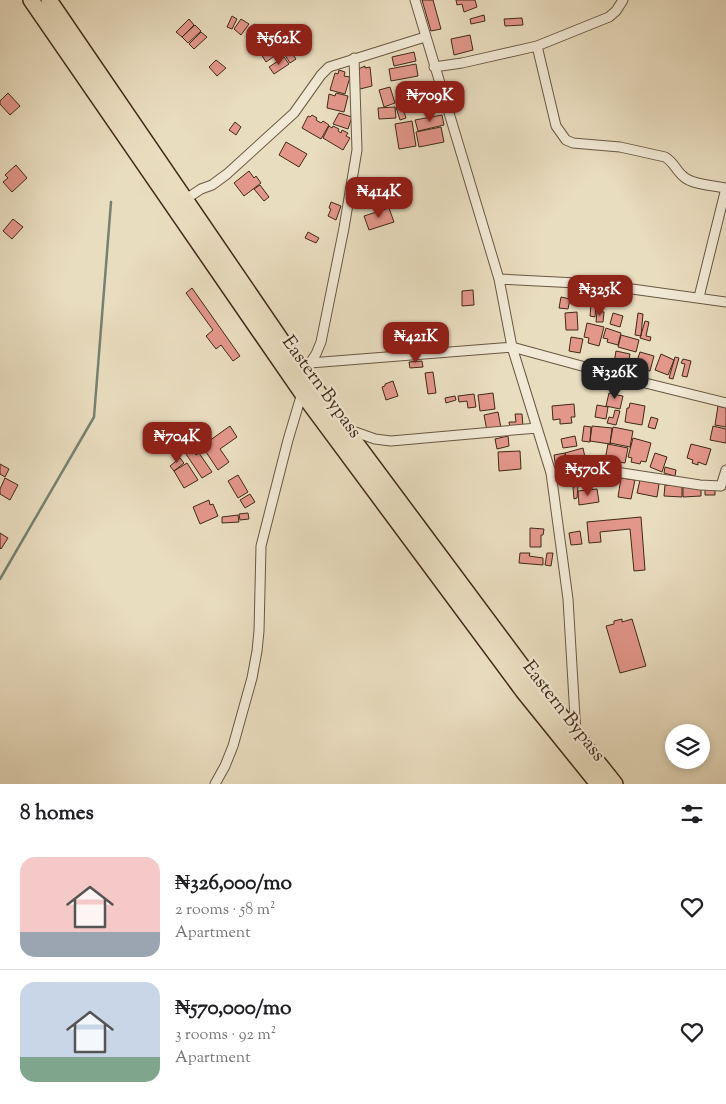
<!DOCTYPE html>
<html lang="en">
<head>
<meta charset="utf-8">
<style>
	:root { --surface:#fff; --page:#f2f2f2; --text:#202124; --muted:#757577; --line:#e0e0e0; --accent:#8f2418 }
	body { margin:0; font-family:"Sorts Mill Goudy",serif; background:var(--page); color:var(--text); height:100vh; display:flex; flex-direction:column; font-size:19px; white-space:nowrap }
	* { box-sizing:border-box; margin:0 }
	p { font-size:16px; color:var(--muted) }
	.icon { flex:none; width:28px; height:28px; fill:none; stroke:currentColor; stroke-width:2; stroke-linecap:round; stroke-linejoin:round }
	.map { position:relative; height:784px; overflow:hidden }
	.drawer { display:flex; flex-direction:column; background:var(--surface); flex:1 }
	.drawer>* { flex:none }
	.tools { position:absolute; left:665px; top:724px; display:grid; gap:10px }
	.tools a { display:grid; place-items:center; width:45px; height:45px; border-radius:50%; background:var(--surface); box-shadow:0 2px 8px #0003; font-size:25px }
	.price { position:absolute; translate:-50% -42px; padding:0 11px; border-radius:10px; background:var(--accent); color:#fff; font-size:16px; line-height:32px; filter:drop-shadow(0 1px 2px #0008) }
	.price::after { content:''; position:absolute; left:50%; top:30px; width:15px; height:11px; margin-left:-8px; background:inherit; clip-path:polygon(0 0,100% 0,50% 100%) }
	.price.current { background:#222; color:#fff }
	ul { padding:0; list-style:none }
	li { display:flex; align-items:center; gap:15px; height:125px; padding:0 20px }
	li+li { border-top:1px solid var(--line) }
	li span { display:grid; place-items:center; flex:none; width:140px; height:100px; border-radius:15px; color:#555 }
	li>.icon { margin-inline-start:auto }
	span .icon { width:60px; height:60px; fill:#fffc; stroke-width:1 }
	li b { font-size:21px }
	h2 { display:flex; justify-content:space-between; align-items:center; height:60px; padding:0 20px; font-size:21px }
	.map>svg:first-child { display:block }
</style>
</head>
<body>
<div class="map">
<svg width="726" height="784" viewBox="0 0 726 784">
	<rect width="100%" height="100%" fill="#e9ddbf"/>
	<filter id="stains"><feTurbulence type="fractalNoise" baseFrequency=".004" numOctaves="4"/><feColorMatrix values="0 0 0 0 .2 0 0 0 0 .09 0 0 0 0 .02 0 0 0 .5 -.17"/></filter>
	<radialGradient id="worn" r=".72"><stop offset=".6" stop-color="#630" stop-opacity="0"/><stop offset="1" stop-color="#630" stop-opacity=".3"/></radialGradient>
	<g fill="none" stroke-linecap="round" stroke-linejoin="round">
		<!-- stream -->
		<path stroke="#758271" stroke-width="2.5" d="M0 579 94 417 111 202"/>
	</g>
	<!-- building -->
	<path fill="#e3968a" stroke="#402a18" d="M422 0H433L441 29 431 31Z
		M456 0H475L477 7 464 12 462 4 457 5Z
		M484 15 485 21 471 24 470 19Z
		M232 16 237 19 232 29 227 27Z
		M522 18 523 25 505 26 504 19Z
		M189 19 194 25 182 37 176 32Z
		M241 19 249 24 241 35 234 29Z
		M254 24 265 30 262 34 252 28Z
		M195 25 201 31 188 43 182 37Z
		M201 32 207 37 194 49 189 44Z
		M470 35 473 50 454 55 451 39Z
		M283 40 296 59 290 63 278 44Z
		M276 45 280 52 266 62 261 54Z
		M414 52 416 61 394 66 392 57Z
		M284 57 289 64 274 74 269 67Z
		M216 60 226 68 217 76 209 67Z
		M416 64 418 76 391 81 389 69Z
		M365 66V68L370 67 372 86 360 89 356 70Z
		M339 70 345 72 344 76 350 77 345 94 330 90 335 73 338 74Z
		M413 82 417 101 402 104 398 86Z
		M431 84 435 96 426 100 422 87Z
		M390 87 395 103 384 107 379 90Z
		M8 93 20 106 10 115 0 104V101Z
		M336 93 348 96 344 112 327 108 329 94 335 96Z
		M402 105 406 118 400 120 396 107Z
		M395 107 396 118 379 119 378 108Z
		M339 113 352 117 348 129 333 124Z
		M312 115 317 118 316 120 321 123 323 121 329 125 321 139 302 128 308 116 310 117Z
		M442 115 444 125 418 131 415 120Z
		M412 121 416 146 399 149 395 124Z
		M235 122 241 127 236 135 229 130Z
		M329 126 332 128 333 126 339 129 338 131 341 133 342 130 348 133 346 136 350 138 343 150 323 138Z
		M441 127 444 142 419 147 416 132Z
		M286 142 307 154 299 167 279 155Z
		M16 165 27 178 12 192 3 182 8 178 5 175Z
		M249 171 254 178 256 176 261 183 244 196 234 183Z
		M260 185 269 197 264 201 254 189Z
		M331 202 341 206 336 220 328 216 331 209 329 208Z
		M389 208 394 222 369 230 364 216Z
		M13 219 23 227 12 239 3 231Z
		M308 232 319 238 316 243 305 238Z
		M192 288 240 356 233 361 221 345 216 349 206 336 213 330 186 293Z
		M473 290 474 305 462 306V291Z
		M561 297 570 299 568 309 559 308Z
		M591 304H596L595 317 590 316Z
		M597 311 604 312 603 322H596Z
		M577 312 578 330H566L565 313Z
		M613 313 623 316 620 327 610 324Z
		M638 313 643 314 641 336 635 335Z
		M645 321 649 322 646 336 651 337 650 341 640 338Z
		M587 323 604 327 599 346 588 343 589 338 584 337Z
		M606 328 621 333 618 345 607 342 608 339 603 338Z
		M621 335 639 340 636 352 618 347Z
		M571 337 583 339 580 353 569 351Z
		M616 351 630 354 628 365 614 363Z
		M640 352 654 356 650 371 646 370 645 373 638 371 639 368 635 367Z
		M661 354 674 360 668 375 655 370Z
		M675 357 679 358 673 379 669 378Z
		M683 359 691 361 687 377 682 376 685 364 681 363Z
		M422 361 423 367 410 368 409 362Z
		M433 372 436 393 428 394 425 373Z
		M393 381 398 396 386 400 382 387 385 386V384Z
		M614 390 618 391 617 395 623 396 620 409 606 406 609 393 613 394Z
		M493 393 495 409 480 411 478 395Z
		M474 394 476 407 468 408 467 401 459 402 458 396Z
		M455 396 456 400 446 403 445 398Z
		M630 403 645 406 642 425 625 422 627 408H629Z
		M574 404 575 417H571L572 423 560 424V419L553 420 552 406Z
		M597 405 608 407 606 419 595 417Z
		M718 406 726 408V427L715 425Z
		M615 410 620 411 616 425 607 423 609 417 613 418Z
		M498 412 501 428 487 431 484 415Z
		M515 414H522L523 427 510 428 509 422H516Z
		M651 417 658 419 655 429 648 427Z
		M230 426 237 437 220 449 229 462 218 470 202 446Z
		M584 426 591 427 590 442 582 441Z
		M592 426 612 428 610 444 590 441Z
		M713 426 726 429V443L710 440Z
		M613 427 633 431 630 447 610 443Z
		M508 436 509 446 497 449 495 439Z
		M575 436 577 446 563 448 561 439Z
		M633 438 651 443 646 462 641 461 640 464 631 462 632 458 628 457Z
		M608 444 628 448 625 463 605 460Z
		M691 444 711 449 706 465 698 462V465L692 463 693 460 687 458Z
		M583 448 586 462 568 467 565 453Z
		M193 450 196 455 199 453 212 472 202 478 186 454Z
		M520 451 521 469 499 471 498 452Z
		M565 453 567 467 556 469 554 455Z
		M655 453 667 457 662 472 650 467Z
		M180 458 184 463 174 471 170 466Z
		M187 463 198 480 184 488 174 471Z
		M0 464 9 469 5 477 0 474Z
		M665 467 676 470 675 476 664 473Z
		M238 475 248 492 238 498 228 481Z
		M5 478 18 485 10 500 0 494V489Z
		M621 478 635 480 631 499 618 497Z
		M640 480 659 484 657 497 637 493Z
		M665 485 682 486V497L664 496Z
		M578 486 577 498 574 499 573 487Z
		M683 487H701V496L683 497Z
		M597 489 599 502 579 505 578 491Z
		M705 489H715V495H705Z
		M250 494 255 502 245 508 240 500Z
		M209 500 210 505 213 504 218 516 200 524 193 507Z
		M248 513 249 519 240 520 239 514Z
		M238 515 239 522 222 523V517Z
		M641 517 645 570 634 571 630 529 600 532 601 542 589 543 587 522Z
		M530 528 544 529 543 535H541V547H530Z
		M580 531 582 544 571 545 569 533Z
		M0 533 8 538 1 549 0 548Z
		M520 553H530L529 556 543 558V565L519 563Z
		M547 553H553L551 566 545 565Z
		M622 619V622L632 619 646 666 620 673 606 626 614 624V621Z"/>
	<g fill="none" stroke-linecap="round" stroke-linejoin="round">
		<defs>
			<path id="minor" d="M415 0 499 279 512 347 551 473 568 599 576 734
				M537 46 556 126 566 140 573 143 620 147 665 157C674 162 676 171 684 177 691 184 715 186 726 188
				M434 67 462 63 537 46 609 17 616 11 623 0
				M186 199 201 189 212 185 227 174 294 113 321 75 329 67 425 37
				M499 279 596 284 726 302
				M699 297 726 188
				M310 363 512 347 633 380 726 403
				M308 366 316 354 321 342 344 228 357 150 354 58
				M347 429 375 439 391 441 537 428
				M551 473 596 469 700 485 721 486 726 470
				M215 784 225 766 233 746 252 678 257 651 259 631 261 546 288 440 302 393"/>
			<path id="trunk" d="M31 0 302 393 523 691 598 784
				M49 0 303 372 533 681 615 784"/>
		</defs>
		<!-- minor casing -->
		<use href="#minor" stroke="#6a5742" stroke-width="11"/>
		<!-- trunk casing -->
		<use href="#trunk" stroke="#402a18" stroke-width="18"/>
		<!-- minor -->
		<use href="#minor" stroke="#f1e9d5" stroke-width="9"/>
		<!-- trunk -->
		<use href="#trunk" stroke="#e9ddbf" stroke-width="15"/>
	</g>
	<g text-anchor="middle" stroke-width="4.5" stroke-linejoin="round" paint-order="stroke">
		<!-- street labels -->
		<g font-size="19" fill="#402a18" stroke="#f1e9d5">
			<text transform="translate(323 386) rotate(54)" y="7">Eastern Bypass</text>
			<text transform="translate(565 710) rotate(52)" y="7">Eastern Bypass</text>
		</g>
	</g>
	<rect width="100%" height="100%" filter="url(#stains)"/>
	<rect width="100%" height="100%" fill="url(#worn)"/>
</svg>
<div class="tools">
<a><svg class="icon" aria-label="layers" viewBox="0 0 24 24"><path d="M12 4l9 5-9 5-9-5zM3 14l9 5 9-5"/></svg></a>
</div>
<b class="price" style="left:279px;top:66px">₦562K</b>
<b class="price" style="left:430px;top:123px">₦709K</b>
<b class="price" style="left:379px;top:219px">₦414K</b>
<b class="price" style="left:600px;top:317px">₦325K</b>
<b class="price" style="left:416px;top:364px">₦421K</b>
<b class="price current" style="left:615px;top:400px">₦326K</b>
<b class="price" style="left:177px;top:464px">₦704K</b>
<b class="price" style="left:588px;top:497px">₦570K</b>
</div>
<section class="drawer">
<h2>8 homes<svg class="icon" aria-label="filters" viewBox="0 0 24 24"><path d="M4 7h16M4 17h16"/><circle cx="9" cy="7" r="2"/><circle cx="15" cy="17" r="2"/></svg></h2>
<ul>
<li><span style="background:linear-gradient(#f6c9c9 75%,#9aa5b1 0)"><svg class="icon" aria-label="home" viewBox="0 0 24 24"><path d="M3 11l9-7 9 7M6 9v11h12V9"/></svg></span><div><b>₦326,000/mo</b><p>2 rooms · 58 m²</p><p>Apartment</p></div><svg class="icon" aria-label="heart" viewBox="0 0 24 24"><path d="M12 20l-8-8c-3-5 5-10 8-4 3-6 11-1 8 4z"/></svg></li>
<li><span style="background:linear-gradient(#c9d6e8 75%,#7fa58c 0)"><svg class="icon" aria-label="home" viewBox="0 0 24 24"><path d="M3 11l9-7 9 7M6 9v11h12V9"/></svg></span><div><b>₦570,000/mo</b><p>3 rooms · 92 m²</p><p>Apartment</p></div><svg class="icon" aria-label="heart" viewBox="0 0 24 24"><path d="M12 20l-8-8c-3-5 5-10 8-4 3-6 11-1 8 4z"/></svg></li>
</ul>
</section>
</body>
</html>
